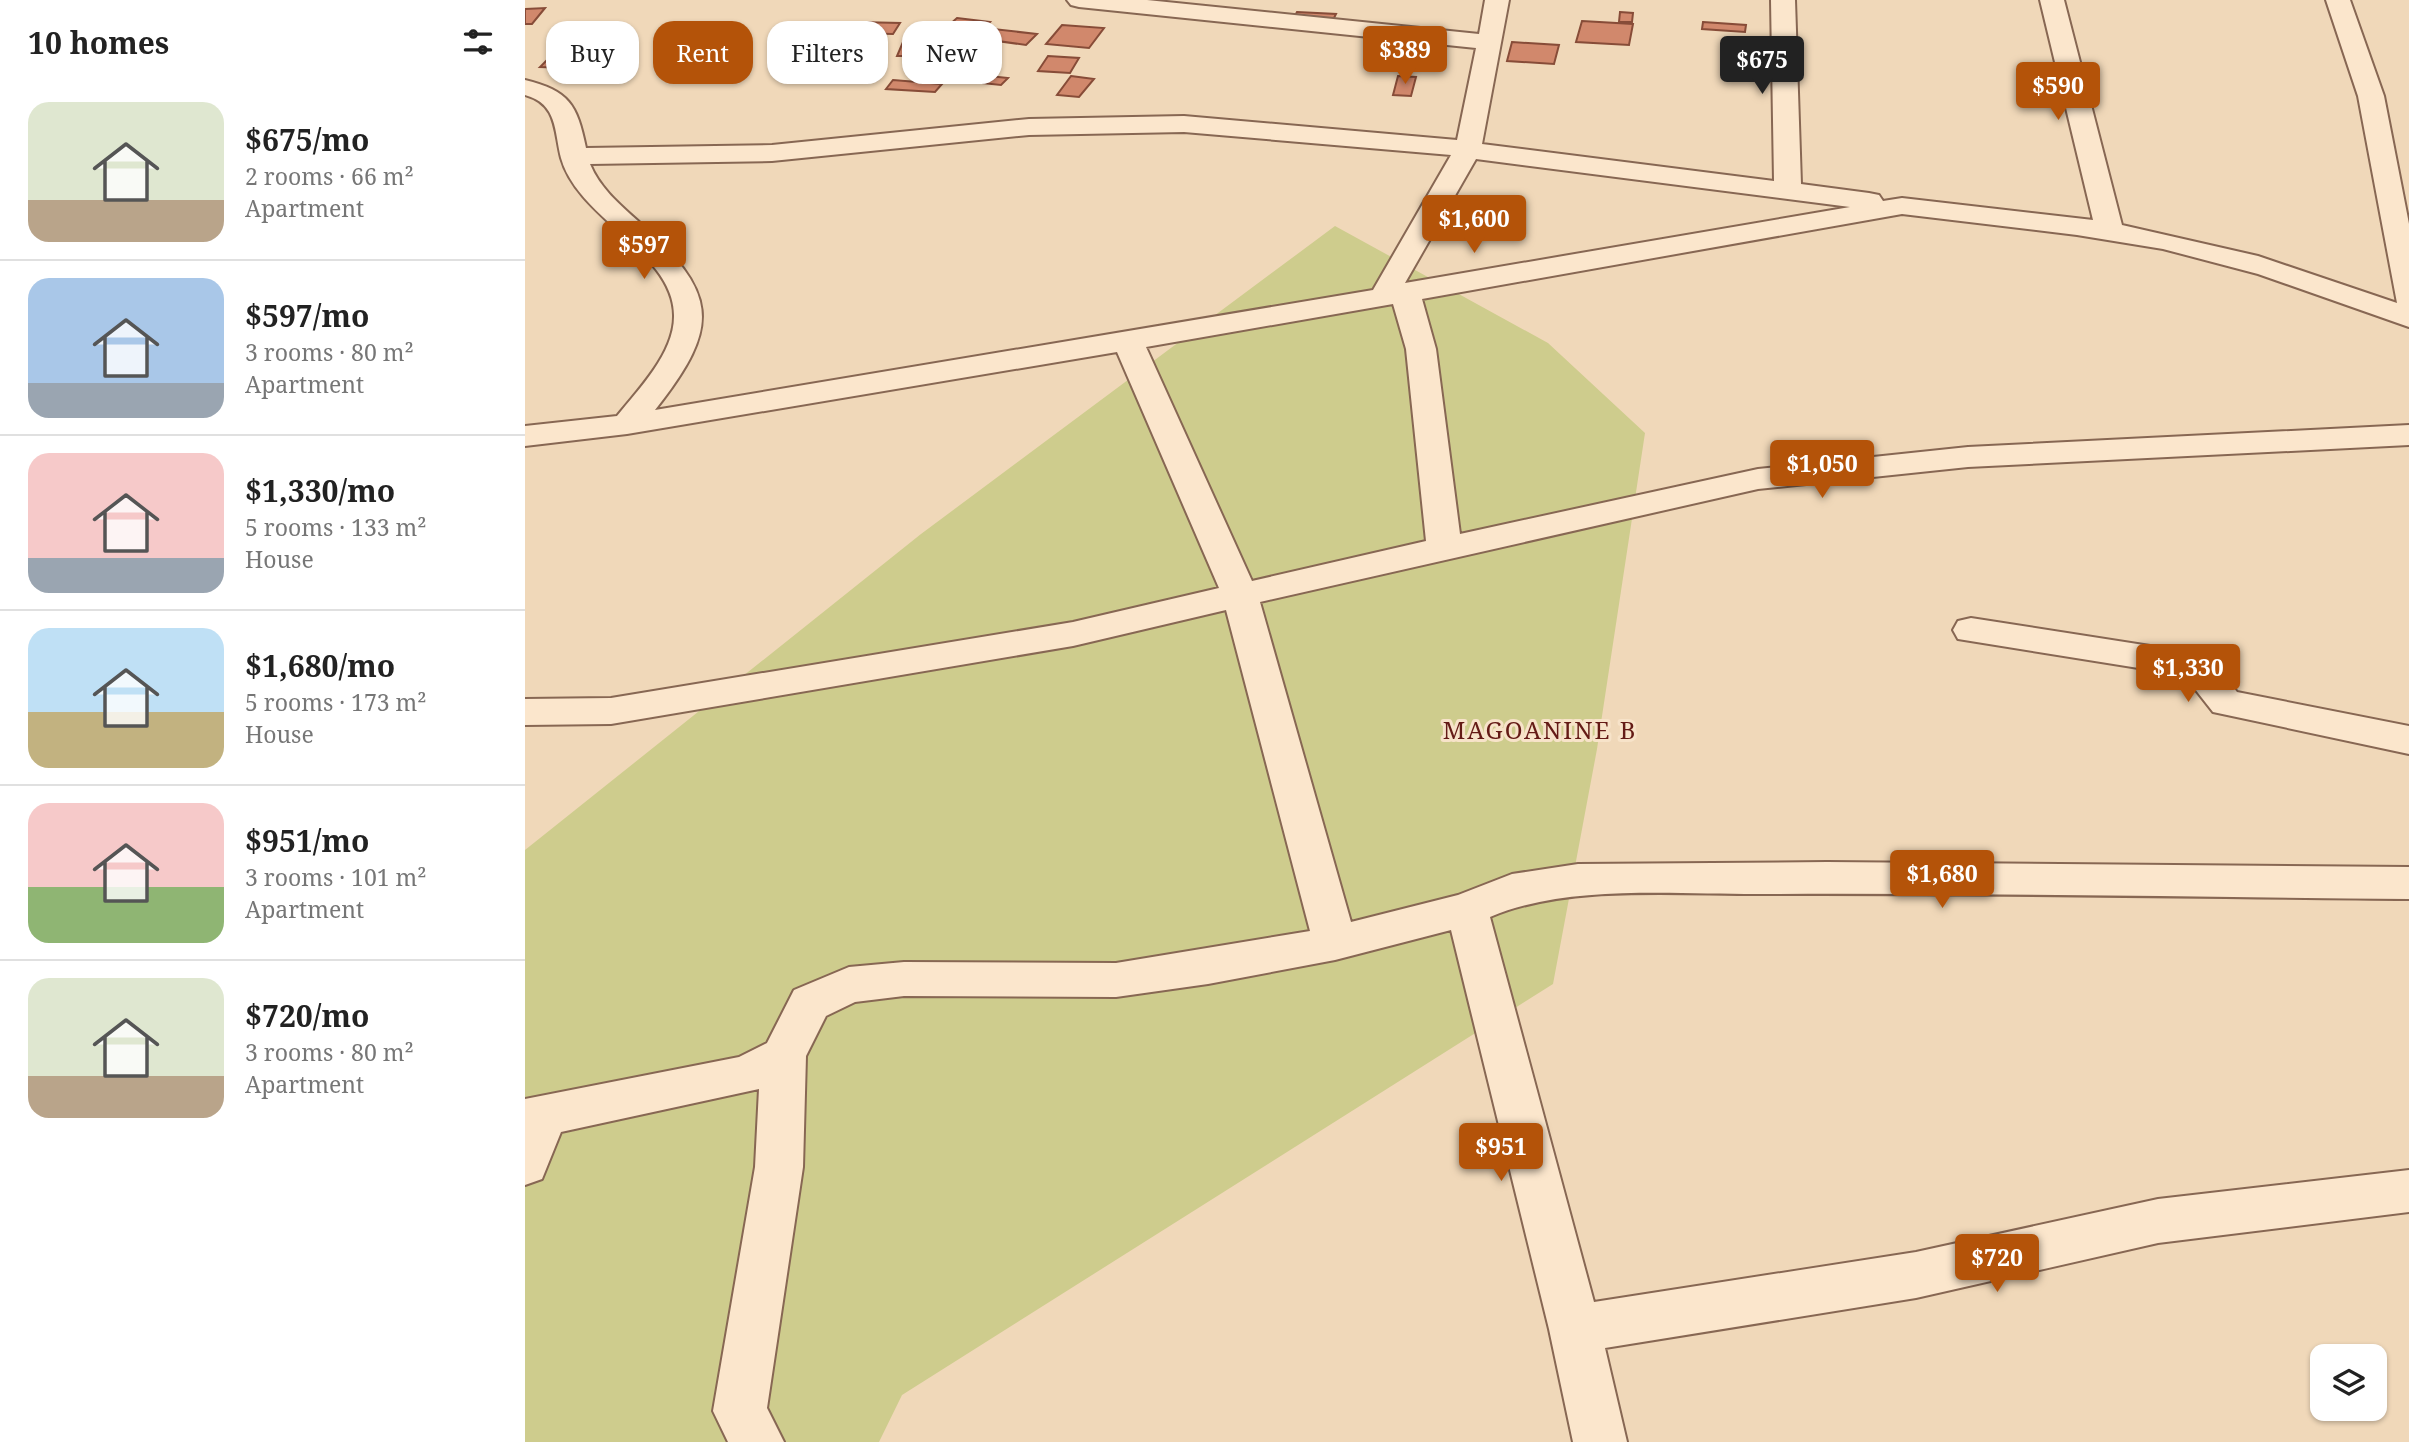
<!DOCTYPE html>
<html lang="en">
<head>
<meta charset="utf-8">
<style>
	:root { --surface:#fff; --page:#f2f2f2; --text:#222; --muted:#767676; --line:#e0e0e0; --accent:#b45309 }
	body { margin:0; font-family:"Noto Serif",serif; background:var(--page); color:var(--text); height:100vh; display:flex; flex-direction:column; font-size:26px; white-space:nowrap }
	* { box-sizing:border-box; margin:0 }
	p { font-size:23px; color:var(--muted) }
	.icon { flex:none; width:38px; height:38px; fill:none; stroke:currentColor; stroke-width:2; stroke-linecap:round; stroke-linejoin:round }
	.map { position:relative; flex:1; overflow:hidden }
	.sheet { display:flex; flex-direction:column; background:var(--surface); width:525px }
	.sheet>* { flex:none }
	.guide { position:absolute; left:21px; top:21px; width:665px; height:63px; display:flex; gap:14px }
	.controls { position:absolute; left:1785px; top:1344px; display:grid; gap:14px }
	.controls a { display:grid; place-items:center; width:77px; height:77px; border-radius:14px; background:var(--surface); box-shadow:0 2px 5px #0004; font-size:35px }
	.price { position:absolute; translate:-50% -60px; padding:0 16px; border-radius:7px; background:var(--accent); color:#fff; font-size:23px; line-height:46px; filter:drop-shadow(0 2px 4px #0008) }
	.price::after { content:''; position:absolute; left:50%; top:42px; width:21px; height:16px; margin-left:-10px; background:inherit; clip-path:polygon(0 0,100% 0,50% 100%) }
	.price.selected { background:#222; color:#fff }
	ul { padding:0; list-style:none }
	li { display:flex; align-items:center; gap:21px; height:175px; padding:0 28px }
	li+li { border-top:2px solid var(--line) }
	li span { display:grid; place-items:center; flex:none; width:196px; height:140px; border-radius:21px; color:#555 }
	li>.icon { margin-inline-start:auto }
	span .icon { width:84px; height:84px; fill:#fffc; stroke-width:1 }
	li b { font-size:30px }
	h2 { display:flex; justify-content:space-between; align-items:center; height:84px; padding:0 28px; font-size:30px }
	.tag { padding:0 24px; border-radius:21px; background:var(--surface); box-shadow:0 2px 5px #0004; font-size:24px; line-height:63px }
	.tag.selected { background:var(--accent); color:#fff }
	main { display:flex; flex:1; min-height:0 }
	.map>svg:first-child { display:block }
</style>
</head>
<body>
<main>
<section class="sheet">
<h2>10 homes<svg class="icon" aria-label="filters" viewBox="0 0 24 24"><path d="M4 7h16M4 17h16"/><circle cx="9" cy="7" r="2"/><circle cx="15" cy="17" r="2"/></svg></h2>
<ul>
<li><span style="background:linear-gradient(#dfe7d0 70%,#b9a48a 0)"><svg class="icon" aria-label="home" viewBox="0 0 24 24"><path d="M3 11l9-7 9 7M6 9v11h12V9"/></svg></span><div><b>$675/mo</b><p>2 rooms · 66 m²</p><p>Apartment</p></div></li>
<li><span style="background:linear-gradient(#a9c7e8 75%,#9aa5b1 0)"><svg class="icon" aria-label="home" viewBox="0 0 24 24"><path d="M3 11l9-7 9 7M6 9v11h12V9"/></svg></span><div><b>$597/mo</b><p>3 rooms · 80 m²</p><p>Apartment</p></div></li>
<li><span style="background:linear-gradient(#f6c9c9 75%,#9aa5b1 0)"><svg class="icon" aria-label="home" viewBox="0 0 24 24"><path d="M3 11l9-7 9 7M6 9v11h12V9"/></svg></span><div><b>$1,330/mo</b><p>5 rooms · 133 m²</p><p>House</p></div></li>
<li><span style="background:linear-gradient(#bfe0f5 60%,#c2b280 0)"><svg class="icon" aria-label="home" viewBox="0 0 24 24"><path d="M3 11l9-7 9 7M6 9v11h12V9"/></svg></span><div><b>$1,680/mo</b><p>5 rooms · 173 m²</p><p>House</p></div></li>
<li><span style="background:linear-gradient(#f6c9c9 60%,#8fb573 0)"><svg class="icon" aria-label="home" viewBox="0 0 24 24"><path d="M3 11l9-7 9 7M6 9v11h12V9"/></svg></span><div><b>$951/mo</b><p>3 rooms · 101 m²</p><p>Apartment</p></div></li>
<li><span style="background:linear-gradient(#dfe7d0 70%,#b9a48a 0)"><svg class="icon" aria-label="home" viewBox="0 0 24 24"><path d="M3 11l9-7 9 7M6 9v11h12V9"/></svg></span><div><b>$720/mo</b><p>3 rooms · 80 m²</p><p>Apartment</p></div></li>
</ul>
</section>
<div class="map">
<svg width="1884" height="1442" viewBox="0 0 1884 1442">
	<rect width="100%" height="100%" fill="#f0d8b9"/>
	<!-- green -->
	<path fill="#cecc8d" d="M810 226 1023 343 1120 433 1072 749 1028 984 377 1395 354 1442H0V850L396 534Z"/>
	<!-- building -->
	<path fill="#d1886c" stroke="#874c38" stroke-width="2" d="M20 8 7 24H0V9Z
		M772 12 811 14 805 26 766 23Z
		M1095 12 1108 13 1107 22H1094Z
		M432 18 465 22 459 28 512 34 501 45 415 33Z
		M1057 21 1108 24 1104 45 1051 42Z
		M333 22 375 23 368 34 326 33Z
		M1178 22 1221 25 1220 32 1177 29Z
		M537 25 579 28 564 48 521 44Z
		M51 29H84L77 39H44Z
		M35 39 76 40 68 48 28 47Z
		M378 42H414L408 56H372Z
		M987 42 1034 45 1029 64 982 61Z
		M28 54 61 55 49 68 15 67Z
		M523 56 554 58 545 73 513 71Z
		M454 75 483 78 476 85 447 82Z
		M546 76 569 79 554 97 532 95Z
		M873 76 891 77 886 96 868 95Z
		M368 80 417 84 410 92 361 89Z"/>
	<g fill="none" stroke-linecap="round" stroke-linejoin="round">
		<defs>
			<path id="minor" d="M542 0H622L954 34 960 0H984L957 144 1249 181 1246 0H1270L1276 184 1344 193 1354 195 1358 201 1377 198 1568 220 1515 0H1539L1597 225 1733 256 1872 303 1833 96 1801 0H1825L1859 96 1884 224V327L1733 274 1638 249 1552 235 1377 214 897 299 911 349 935 534 1233 469 1443 447 1884 425V445L1443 467 1233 489 735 602 826 922 933 895 987 874 1053 864 1302 862 1884 867V899C1670 897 1457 893 1243 894 1157 895 1044 883 965 917L1069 1302 1391 1252 1633 1199 1884 1170V1212L1633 1243 1391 1298 1080 1348 1102 1442H1048L1024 1329 926 930 810 960 683 984 591 997 379 996 330 1002 301 1016 281 1056 278 1167 242 1408 259 1442H203L188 1411 230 1167 234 1089 36 1132 17 1179 0 1185V1099L214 1057 242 1043 269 990 324 967 379 962 591 963 785 931 701 610 548 646 86 724 0 725V699L86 698 548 622 694 588 592 352 102 434 0 446V426L92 416C114 389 150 352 149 315 148 252 53 219 36 158 29 131 33 104 0 95V80C44 91 52 104 61 148L247 145 504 119 659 116 932 140 951 48 554 7 546 5ZM659 132 926 155 848 290 130 410C198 324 192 293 113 221 94 204 75 188 65 164L247 161 504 135ZM951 159 1325 207 880 283ZM868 304 881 349 901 541 727 581 621 347Z
				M1446 618 1670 653 1687 661 1712 692 1884 726V754L1688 712 1666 684 1651 674 1433 639 1428 630 1433 621Z"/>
		</defs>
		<!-- minor casing -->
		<use href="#minor" stroke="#876753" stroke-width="4"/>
		<!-- minor -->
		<use href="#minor" fill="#fbe6cc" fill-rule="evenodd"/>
	</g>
	<g text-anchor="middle" stroke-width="6" stroke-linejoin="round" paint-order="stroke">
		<!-- neighbourhood labels -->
		<g font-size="24" letter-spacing="2" fill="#641b16" stroke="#f7e3c9">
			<text x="1015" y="739">MAGOANINE B</text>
		</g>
	</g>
</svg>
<div class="controls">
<a><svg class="icon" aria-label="layers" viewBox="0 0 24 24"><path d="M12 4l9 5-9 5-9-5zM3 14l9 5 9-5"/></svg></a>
</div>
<b class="price" style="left:880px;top:86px">$389</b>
<b class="price selected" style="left:1237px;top:96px">$675</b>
<b class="price" style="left:1533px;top:122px">$590</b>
<b class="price" style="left:949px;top:255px">$1,600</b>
<b class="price" style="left:119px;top:281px">$597</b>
<b class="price" style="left:1297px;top:500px">$1,050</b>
<b class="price" style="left:1663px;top:704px">$1,330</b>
<b class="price" style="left:1417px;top:910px">$1,680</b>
<b class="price" style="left:976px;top:1183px">$951</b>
<b class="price" style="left:1472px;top:1294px">$720</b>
<div class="guide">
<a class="tag">Buy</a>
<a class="tag selected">Rent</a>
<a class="tag">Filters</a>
<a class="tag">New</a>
</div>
</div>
</main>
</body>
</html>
